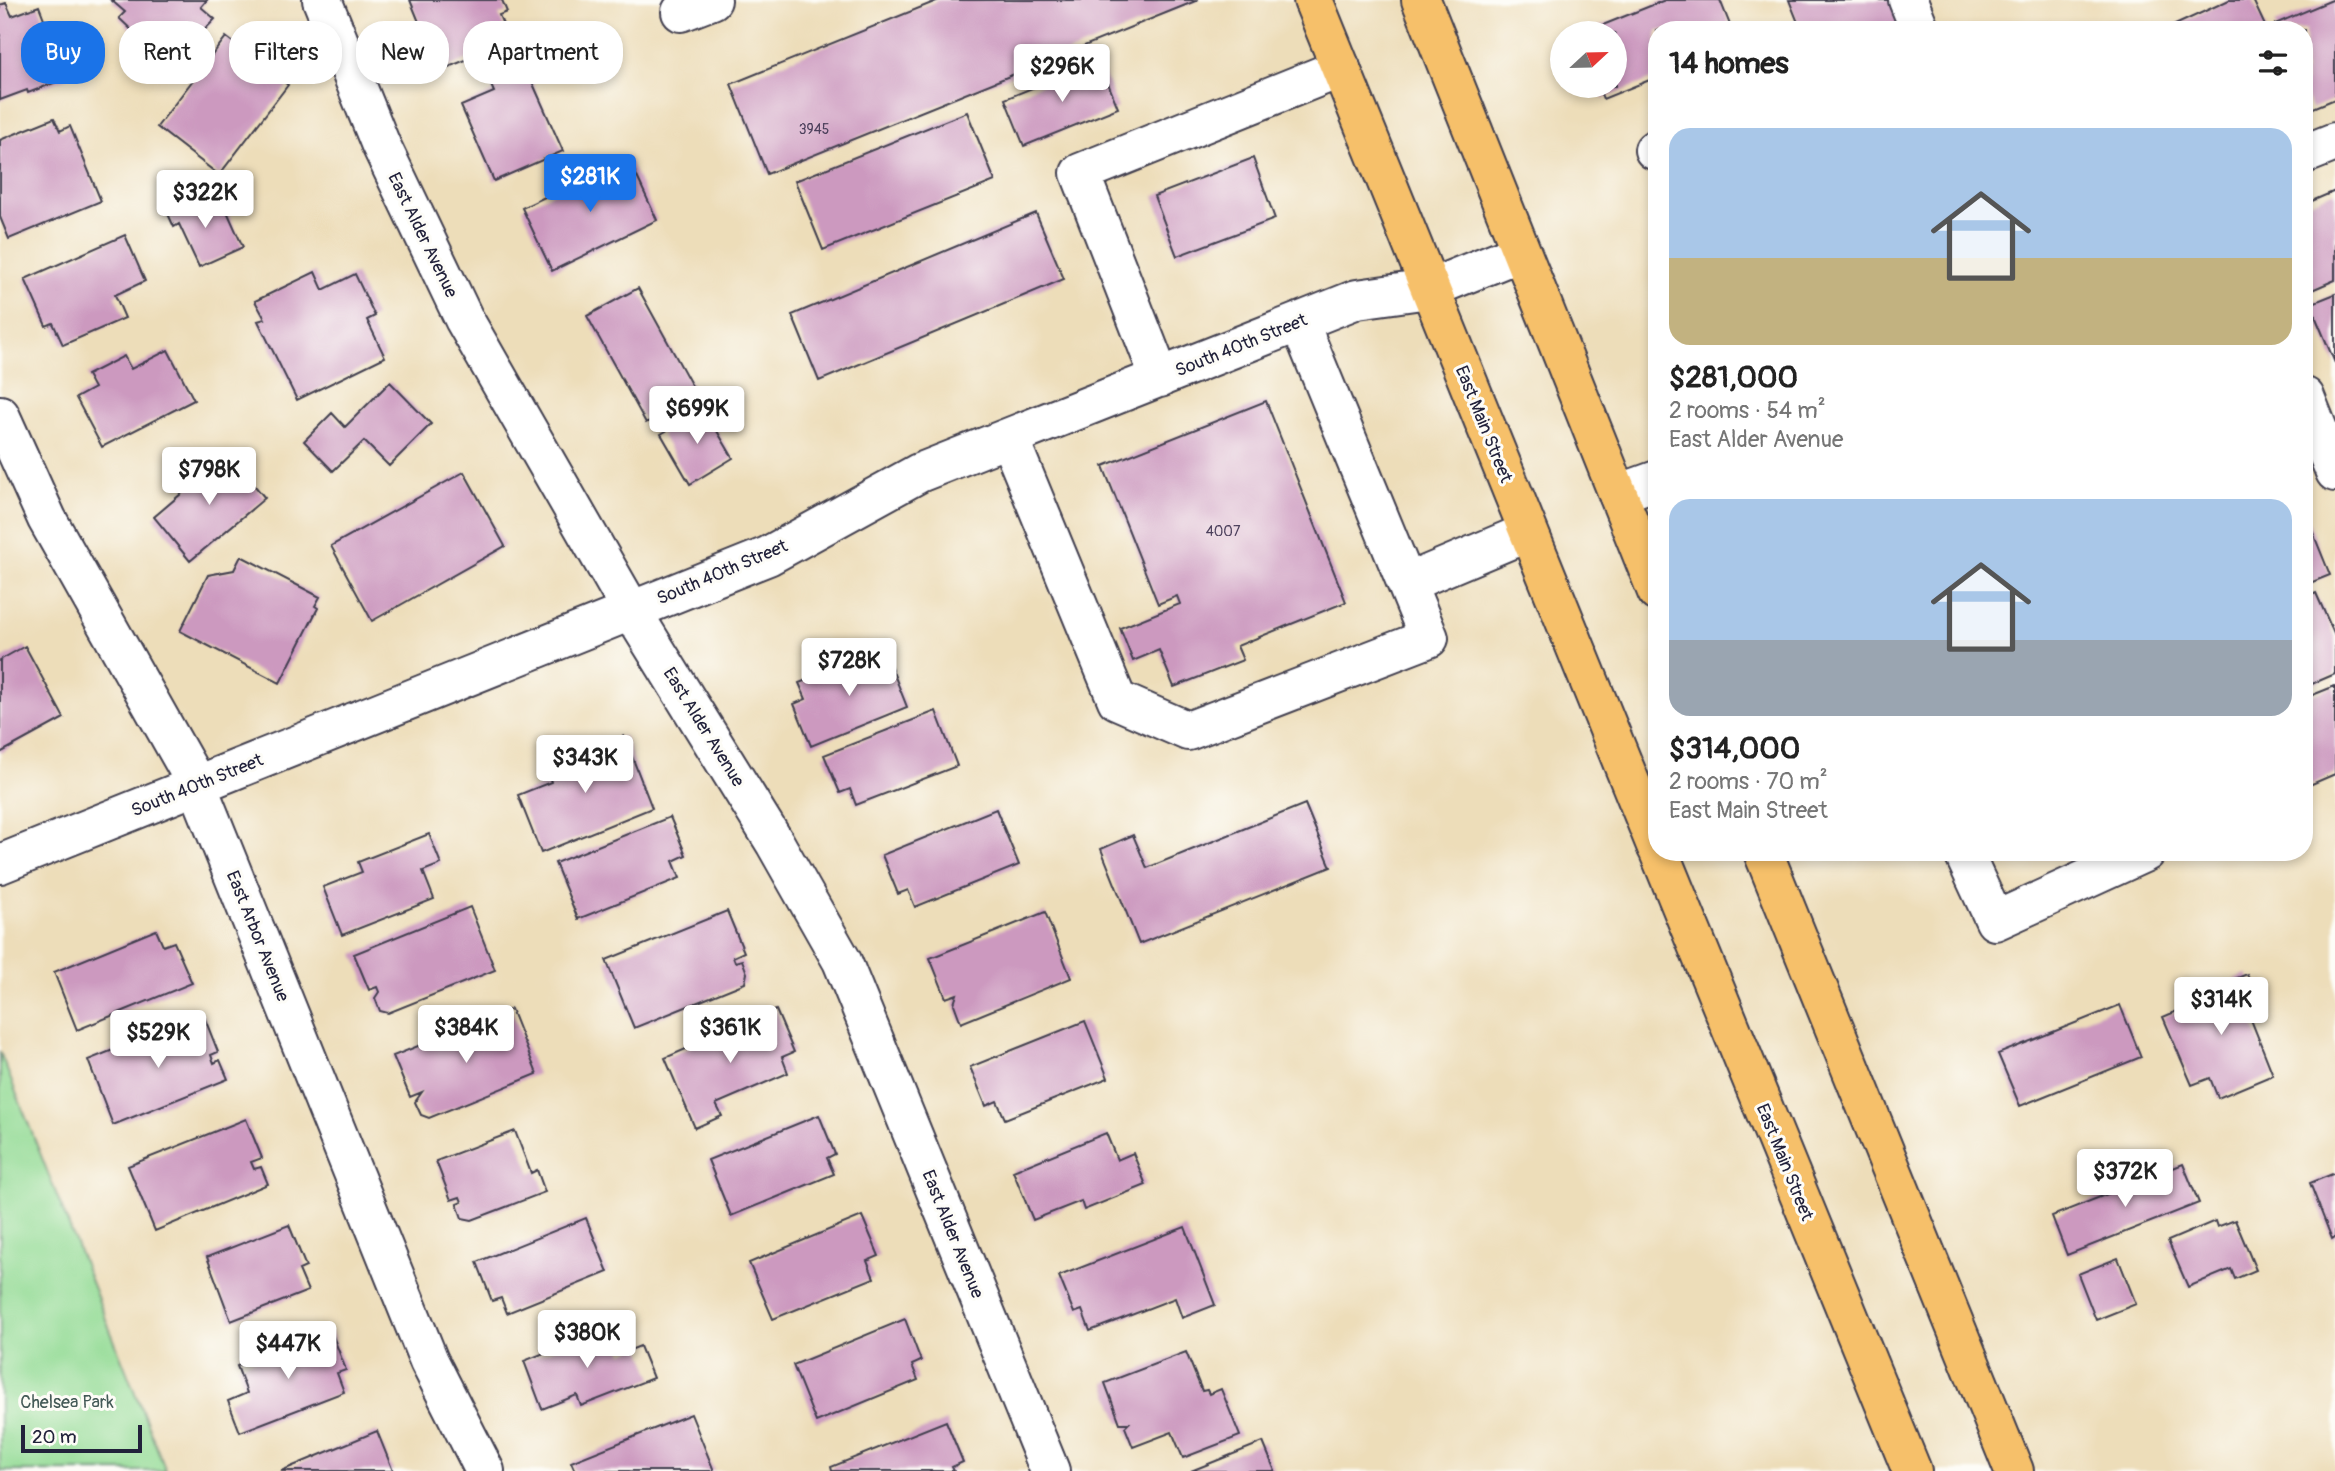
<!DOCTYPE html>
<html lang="en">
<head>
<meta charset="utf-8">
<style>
	:root { --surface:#fff; --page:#f2f2f2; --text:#222; --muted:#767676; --accent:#1a73e8 }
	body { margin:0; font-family:Pangolin,sans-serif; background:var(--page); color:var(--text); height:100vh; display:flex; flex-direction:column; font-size:26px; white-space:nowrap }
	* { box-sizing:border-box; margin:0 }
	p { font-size:23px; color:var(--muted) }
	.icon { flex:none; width:38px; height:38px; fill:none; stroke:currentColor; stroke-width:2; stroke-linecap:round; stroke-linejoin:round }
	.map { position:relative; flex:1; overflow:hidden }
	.drawer { position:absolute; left:1648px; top:21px; width:665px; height:840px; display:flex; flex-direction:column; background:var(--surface); border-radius:28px; box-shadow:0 4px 10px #0003 }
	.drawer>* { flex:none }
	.banner { position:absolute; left:21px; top:21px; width:665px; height:63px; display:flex; gap:14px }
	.needle { width:46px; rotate:68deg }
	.buttons { position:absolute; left:1550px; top:21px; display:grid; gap:14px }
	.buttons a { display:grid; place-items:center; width:77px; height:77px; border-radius:50%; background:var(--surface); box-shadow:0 4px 10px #0003; font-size:35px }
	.scale { position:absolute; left:21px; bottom:18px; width:121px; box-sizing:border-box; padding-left:7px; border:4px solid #22223b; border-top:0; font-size:19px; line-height:24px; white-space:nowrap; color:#22223b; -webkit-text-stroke:5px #fdfcf7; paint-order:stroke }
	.price { position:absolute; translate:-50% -60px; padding:0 16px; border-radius:7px; background:#fff; color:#222; font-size:23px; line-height:46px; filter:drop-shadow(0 2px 4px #0008) }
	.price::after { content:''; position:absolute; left:50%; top:42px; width:21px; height:16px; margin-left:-10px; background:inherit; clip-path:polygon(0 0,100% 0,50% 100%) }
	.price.selected { background:var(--accent); color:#fff }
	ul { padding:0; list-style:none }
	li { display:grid; align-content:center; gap:14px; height:371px; padding:0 21px }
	li span { display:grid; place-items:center; height:217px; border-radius:21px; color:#555 }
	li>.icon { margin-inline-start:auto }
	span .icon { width:126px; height:126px; fill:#fffc; stroke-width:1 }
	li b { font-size:30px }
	h2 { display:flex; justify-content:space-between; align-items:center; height:84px; padding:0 21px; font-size:30px }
	.tag { padding:0 24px; border-radius:28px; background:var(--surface); box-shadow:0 4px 10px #0003; font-size:24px; line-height:63px }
	.tag.selected { background:var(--accent); color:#fff }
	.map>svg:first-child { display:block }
</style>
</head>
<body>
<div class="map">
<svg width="2335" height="1471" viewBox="0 0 2335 1471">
	<rect width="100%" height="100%" fill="#fdfcf7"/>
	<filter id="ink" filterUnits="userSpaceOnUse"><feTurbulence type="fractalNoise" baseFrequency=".0143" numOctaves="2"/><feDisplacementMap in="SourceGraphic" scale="14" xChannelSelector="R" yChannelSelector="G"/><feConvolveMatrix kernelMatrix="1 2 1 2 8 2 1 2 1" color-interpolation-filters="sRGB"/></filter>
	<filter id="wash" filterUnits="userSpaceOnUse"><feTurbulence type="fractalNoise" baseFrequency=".00686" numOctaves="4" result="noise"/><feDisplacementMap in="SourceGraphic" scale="28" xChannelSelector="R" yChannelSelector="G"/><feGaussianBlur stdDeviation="1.57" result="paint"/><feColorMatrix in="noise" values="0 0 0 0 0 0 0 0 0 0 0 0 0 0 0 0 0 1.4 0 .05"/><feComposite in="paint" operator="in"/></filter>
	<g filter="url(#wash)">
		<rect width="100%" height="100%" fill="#edddb9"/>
		<!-- green -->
		<path fill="#95dc97" stroke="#5c7f69" stroke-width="2" d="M0 1052 166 1471H0Z"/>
		<g id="blocks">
			<!-- building -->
			<path fill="#cc99bf" d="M111 0H207L201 7 215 19 188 47 175 35 162 48 144 31 139 37 119 18 125 12Z
				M410 0H502L507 12 499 15 518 61 496 69 488 51 446 68 436 41 428 44Z
				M939 0H1198L767 174 731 84Z
				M1665 0H1720L1732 30H1657V77L1603 99 1598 86H1615V33H1583Z
				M1789 0H1895L1907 30H1801Z
				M2229 0H2253L2267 30H2177L2175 25Z
				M2332 0H2335V99L2311 109 2305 95V30H2277L2275 24Z
				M6 3 12 16 39 6 67 78 28 93 27 90 0 100V5Z
				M226 37 288 85 219 175 157 127Z
				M1099 61 1118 108 1024 146 1005 99Z
				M526 68 563 151 494 181 461 106 494 92 490 83Z
				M967 112 995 181 823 250 795 181Z
				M54 118 60 131 70 126 101 201 9 239 0 217V140Z
				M628 157 657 220 552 271 522 208Z
				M1253 158 1275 219 1177 256 1154 196Z
				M2335 191V280L2305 293V204Z
				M182 195 190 214 222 200 243 247 199 267 179 224 174 227 163 203Z
				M1036 213 1064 279 819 381 792 315Z
				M125 235 145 281 115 295 125 318 63 345 53 323 46 326 25 279Z
				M315 272 323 290 355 274 375 316 367 320 385 357 297 400 258 321 265 319 255 301Z
				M638 288 697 395 646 423 587 316Z
				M2335 294V363L2310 304Z
				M168 350 194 400 102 447 76 398 94 388 87 375 124 356 131 369Z
				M390 382 431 424 389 466 364 441 333 471 304 441 332 413 345 427Z
				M1266 401 1346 602 1237 646 1243 660 1174 687 1159 650 1133 661 1120 628 1180 604 1177 596 1158 604 1103 466Z
				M704 409 733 458 690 484 661 434Z
				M228 454 265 498 190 561 154 517Z
				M464 472 505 546 372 621 331 546Z
				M2305 513 2330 575 2305 585Z
				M241 556 320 597 315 606 318 608 280 683 180 631 208 575 234 570Z
				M2316 593 2335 636V674L2305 687V598Z
				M25 646 64 718 0 753V660Z
				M884 649 907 707 811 746 794 704 806 699 799 683Z
				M2335 686V774L2305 787V698Z
				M936 711 957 766 856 805 850 789 840 793 824 755Z
				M624 736 652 808 541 853 518 795 551 782 546 767Z
				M1305 804 1331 867 1139 944 1101 849 1133 835 1147 868Z
				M996 809 1019 865 915 907 908 890 898 894 882 855Z
				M670 817 686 855 673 861 680 878 578 919 555 863Z
				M429 834 441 864 423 871 434 899 342 935 323 887 362 872 358 862Z
				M470 907 495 970 388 1013 380 1011 375 998 379 992 377 987 369 990 354 954Z
				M727 911 744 952 733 957 735 962 742 960 747 973 745 983 634 1028 606 960Z
				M1045 912 1071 978 961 1023 954 1004 957 994 946 998 930 958Z
				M156 930 163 946 174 942 192 983 77 1030 54 972Z
				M2247 974 2263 1012 2250 1017 2273 1075 2218 1098 2210 1078 2192 1085 2163 1017 2182 1009 2179 1002Z
				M2120 1005 2141 1057 2020 1106 1998 1054Z
				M511 1009 537 1074 429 1118 421 1115 415 1102 422 1092 410 1097 393 1056Z
				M776 1010 794 1052 782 1057 788 1073 716 1104 722 1116 695 1128 665 1058Z
				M203 1014 218 1052 211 1055 214 1063 220 1060 228 1079 113 1125 88 1060Z
				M1085 1021 1108 1078 1005 1119 997 1101 986 1106 970 1067Z
				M819 1115 835 1154 827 1158 834 1174 731 1216 708 1160Z
				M246 1119 262 1158 251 1162 254 1169 261 1167 268 1184 155 1231 128 1166Z
				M515 1131 531 1173 537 1170 545 1192 472 1220 462 1218 457 1204 462 1202 460 1197 451 1200 436 1161Z
				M1106 1133 1117 1160 1133 1153 1146 1185 1084 1210 1081 1201 1033 1220 1013 1171Z
				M2183 1164 2199 1203 2067 1255 2052 1216Z
				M2335 1173V1237L2332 1239 2310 1183Z
				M862 1216 879 1256 867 1261 874 1278 773 1319 749 1263Z
				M586 1218 608 1272 507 1313 501 1298 492 1301 477 1262Z
				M2235 1220 2256 1270 2235 1279 2231 1269 2188 1287 2168 1241 2215 1221 2217 1227Z
				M289 1225 306 1267 299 1270 308 1291 231 1321 207 1257Z
				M1185 1227 1215 1305 1182 1318 1175 1298 1090 1331 1082 1310 1074 1313 1059 1276Z
				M2118 1258 2136 1304 2096 1320 2078 1274Z
				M905 1319 921 1361 912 1365 918 1380 816 1422 793 1365Z
				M612 1326 623 1353 640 1346 653 1378 581 1406 577 1395 542 1409 524 1361Z
				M328 1331H331L346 1370 337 1373 344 1392 240 1432 228 1401 247 1393 237 1366Z
				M1186 1352 1202 1391 1207 1390 1209 1394 1221 1389 1240 1436 1183 1458 1172 1432 1133 1447 1125 1427 1129 1423H1120L1105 1383Z
				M691 1414 714 1471H575L571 1462Z
				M946 1421 963 1462 952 1467 954 1471H832L831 1467Z
				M377 1431 393 1471H281Z
				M1263 1442 1275 1471H1191Z"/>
		</g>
	</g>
	<g filter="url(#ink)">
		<use href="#blocks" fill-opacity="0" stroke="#403e4e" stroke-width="2"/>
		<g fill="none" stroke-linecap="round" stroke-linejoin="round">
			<defs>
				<path id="minor" d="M322 0 380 143 464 319 631 610 775 843 842 961 1050 1471
					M1908 0 1920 30
					M681 12 712 0
					M1654 150 1657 148
					M2305 154 2335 142
					M1160 378 1080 173 1341 68
					M2305 397 2335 472
					M0 415 47 519 197 785 429 1361 485 1471
					M1009 438 1117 700 1188 731 1429 638 1299 322
					M1618 494 1657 480
					M1407 583 1528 532
					M1963 852 1995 921 2146 852
					M0 864 768 556 919 473 1357 299 1429 289 1520 252"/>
				<path id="major" d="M1313 0 1657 848
					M1421 0 1657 592
					M1659 852 1912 1471
					M1763 852 2014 1471"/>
			</defs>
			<!-- minor casing -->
			<use href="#minor" stroke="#403e4e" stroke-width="42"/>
			<!-- major casing -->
			<use href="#major" stroke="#403e4e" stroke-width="42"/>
			<!-- minor -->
			<use href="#minor" stroke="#fff" stroke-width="38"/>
			<!-- major -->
			<use href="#major" stroke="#f6c06b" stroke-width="38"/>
		</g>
	</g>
	<g text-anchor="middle" stroke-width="6" stroke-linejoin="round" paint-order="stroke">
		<!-- number labels -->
		<g font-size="14" fill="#4c405c">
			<text x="814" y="134">3945</text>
			<text x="1223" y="536">4007</text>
		</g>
		<!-- street labels -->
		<g font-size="18" fill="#22223b" stroke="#fdfcf7">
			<text transform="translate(423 235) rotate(64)" y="6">East Alder Avenue</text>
			<text transform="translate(1241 345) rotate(-22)" y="6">South 40th Street</text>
			<text transform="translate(1484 424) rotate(68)" y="6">East Main Street</text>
			<text transform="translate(722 572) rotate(-23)" y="6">South 40th Street</text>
			<text transform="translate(704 727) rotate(58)" y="6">East Alder Avenue</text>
			<text transform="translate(197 785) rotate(-22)" y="6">South 40th Street</text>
			<text transform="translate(258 936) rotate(68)" y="6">East Arbor Avenue</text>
			<text transform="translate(1785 1162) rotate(68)" y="6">East Main Street</text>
			<text transform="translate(953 1234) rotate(68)" y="6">East Alder Avenue</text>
		</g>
		<!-- park labels -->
		<g font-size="18" fill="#445a57" stroke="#fdfcf7">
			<text x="67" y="1408">Chelsea Park</text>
		</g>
	</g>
</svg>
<div class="buttons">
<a><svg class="needle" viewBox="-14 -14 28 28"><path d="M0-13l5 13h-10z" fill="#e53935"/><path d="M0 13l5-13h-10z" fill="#767676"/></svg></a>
</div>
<div class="scale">20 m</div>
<b class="price" style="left:1062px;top:104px">$296K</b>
<b class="price selected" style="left:590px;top:214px">$281K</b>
<b class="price" style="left:205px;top:230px">$322K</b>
<b class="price" style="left:697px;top:446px">$699K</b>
<b class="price" style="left:209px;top:507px">$798K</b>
<b class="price" style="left:849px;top:698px">$728K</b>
<b class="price" style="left:585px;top:795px">$343K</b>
<b class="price" style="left:2221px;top:1037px">$314K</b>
<b class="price" style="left:466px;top:1065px">$384K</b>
<b class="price" style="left:730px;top:1065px">$361K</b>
<b class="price" style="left:158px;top:1070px">$529K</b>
<b class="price" style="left:2125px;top:1209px">$372K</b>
<b class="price" style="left:587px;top:1370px">$380K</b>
<b class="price" style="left:288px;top:1381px">$447K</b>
<div class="banner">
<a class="tag selected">Buy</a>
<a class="tag">Rent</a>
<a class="tag">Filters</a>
<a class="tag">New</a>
<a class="tag">Apartment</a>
</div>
<section class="drawer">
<h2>14 homes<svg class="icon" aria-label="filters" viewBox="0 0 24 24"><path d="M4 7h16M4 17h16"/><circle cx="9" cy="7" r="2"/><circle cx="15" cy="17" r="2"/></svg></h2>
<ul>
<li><span style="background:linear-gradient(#a9c7e8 60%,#c2b280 0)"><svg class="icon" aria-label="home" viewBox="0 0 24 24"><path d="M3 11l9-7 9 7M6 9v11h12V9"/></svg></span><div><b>$281,000</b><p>2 rooms · 54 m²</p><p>East Alder Avenue</p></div></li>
<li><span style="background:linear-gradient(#a9c7e8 65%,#9aa5b1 0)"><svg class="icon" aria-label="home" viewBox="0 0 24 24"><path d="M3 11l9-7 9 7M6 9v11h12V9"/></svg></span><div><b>$314,000</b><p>2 rooms · 70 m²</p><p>East Main Street</p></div></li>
</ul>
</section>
</div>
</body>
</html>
